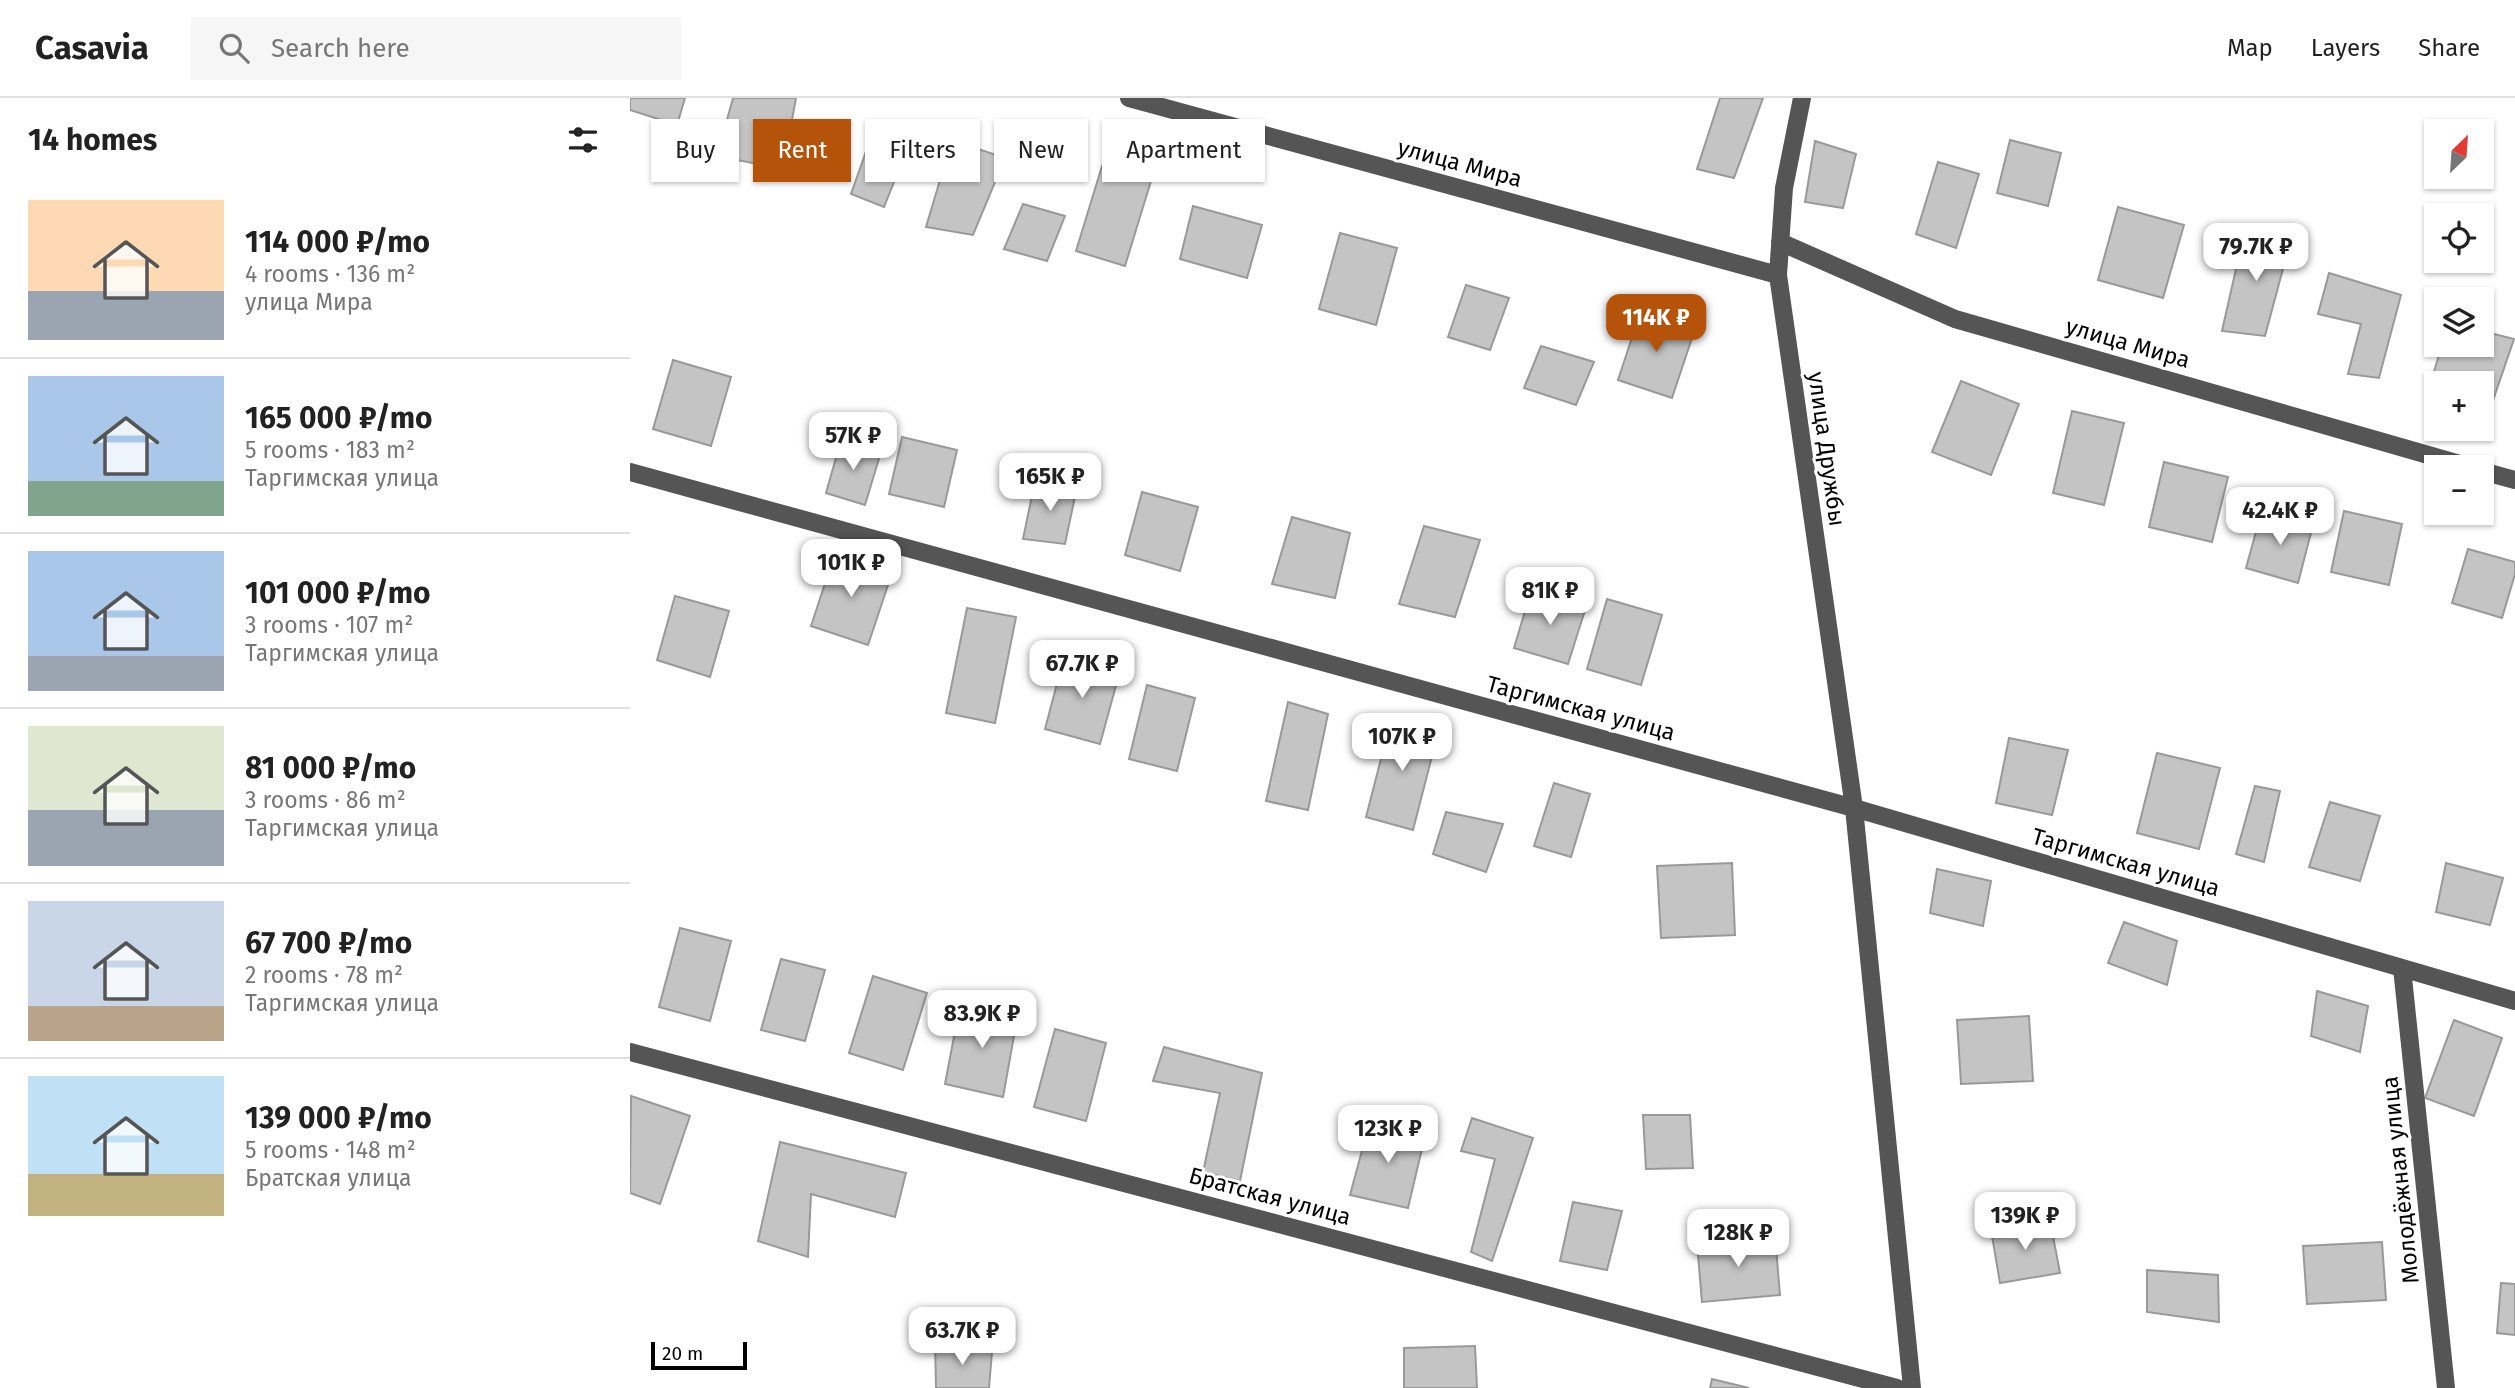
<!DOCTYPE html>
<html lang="en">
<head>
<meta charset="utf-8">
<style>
	:root { --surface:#fff; --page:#f6f6f6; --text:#222; --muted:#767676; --line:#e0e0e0; --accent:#b45309 }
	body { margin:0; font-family:"Fira Sans",sans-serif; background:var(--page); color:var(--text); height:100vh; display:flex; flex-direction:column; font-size:26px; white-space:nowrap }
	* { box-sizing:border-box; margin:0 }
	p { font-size:23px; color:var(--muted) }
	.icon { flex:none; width:38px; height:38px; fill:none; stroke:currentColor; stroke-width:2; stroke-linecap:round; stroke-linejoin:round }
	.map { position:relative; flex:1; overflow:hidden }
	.side { display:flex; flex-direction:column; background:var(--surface); width:630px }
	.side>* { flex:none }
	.top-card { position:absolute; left:21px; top:21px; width:665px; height:63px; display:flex; gap:14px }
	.needle { width:46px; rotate:25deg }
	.tools { position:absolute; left:1794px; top:21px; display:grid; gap:14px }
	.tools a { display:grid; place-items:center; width:70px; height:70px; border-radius:0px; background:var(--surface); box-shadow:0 2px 5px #0004; font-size:35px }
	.scale { position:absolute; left:21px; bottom:18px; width:96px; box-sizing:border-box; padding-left:7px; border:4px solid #000; border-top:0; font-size:19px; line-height:24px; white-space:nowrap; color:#000; -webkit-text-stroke:5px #fff; paint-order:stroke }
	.price { position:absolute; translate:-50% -60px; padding:0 16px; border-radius:14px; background:#fff; color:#222; font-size:23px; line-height:46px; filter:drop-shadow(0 2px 4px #0008) }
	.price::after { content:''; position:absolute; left:50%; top:42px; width:21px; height:16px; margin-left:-10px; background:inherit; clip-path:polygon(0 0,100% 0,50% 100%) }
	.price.on { background:var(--accent); color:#fff }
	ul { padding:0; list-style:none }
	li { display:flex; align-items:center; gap:21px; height:175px; padding:0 28px }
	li+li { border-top:2px solid var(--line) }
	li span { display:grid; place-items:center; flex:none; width:196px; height:140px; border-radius:0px; color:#555 }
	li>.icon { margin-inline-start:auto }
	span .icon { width:84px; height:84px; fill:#fffc; stroke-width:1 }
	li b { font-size:30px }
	h2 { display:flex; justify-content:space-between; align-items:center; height:84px; padding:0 28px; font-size:30px }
	.chip { padding:0 24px; border-radius:0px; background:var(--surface); box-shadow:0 2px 5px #0004; font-size:24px; line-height:63px }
	.chip.on { background:var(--accent); color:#fff }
	header { display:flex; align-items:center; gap:42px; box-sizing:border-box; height:98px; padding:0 35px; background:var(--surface); border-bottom:2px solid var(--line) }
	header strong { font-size:33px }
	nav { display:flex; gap:38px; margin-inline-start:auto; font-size:24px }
	.search { width:490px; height:63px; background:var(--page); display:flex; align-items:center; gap:18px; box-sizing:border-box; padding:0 24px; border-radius:0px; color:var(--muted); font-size:26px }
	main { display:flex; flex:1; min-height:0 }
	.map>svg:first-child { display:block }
</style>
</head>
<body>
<header>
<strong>Casavia</strong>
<div class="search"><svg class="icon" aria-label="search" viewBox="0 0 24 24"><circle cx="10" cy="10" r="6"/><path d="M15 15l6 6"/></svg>Search here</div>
<nav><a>Map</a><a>Layers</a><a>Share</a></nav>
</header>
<main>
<section class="side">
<h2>14 homes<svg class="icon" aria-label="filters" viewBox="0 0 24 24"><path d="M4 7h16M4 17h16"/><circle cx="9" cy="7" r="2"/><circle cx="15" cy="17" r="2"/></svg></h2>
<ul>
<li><span style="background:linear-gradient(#ffd9b3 65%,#9aa5b1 0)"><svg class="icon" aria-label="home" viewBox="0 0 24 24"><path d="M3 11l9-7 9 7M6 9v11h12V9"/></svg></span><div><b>114 000 ₽/mo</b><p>4 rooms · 136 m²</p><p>улица Мира</p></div></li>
<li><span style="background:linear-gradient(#a9c7e8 75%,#7fa58c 0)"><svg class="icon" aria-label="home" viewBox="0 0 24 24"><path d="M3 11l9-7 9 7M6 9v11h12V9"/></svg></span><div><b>165 000 ₽/mo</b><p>5 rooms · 183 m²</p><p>Таргимская улица</p></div></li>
<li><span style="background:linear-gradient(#a9c7e8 75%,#9aa5b1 0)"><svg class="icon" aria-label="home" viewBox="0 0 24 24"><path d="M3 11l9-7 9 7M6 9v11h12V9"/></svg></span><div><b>101 000 ₽/mo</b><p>3 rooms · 107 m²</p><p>Таргимская улица</p></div></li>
<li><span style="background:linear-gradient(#dfe7d0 60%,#9aa5b1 0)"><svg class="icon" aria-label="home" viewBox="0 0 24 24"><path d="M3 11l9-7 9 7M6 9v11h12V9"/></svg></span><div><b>81 000 ₽/mo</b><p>3 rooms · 86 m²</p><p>Таргимская улица</p></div></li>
<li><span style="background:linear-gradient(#c9d6e8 75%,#b9a48a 0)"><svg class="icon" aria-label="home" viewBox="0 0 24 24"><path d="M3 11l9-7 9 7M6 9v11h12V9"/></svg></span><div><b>67 700 ₽/mo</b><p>2 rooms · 78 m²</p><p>Таргимская улица</p></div></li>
<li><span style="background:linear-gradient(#bfe0f5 70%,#c2b280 0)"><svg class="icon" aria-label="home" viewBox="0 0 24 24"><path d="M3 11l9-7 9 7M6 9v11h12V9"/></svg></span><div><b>139 000 ₽/mo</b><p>5 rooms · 148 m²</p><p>Братская улица</p></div></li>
</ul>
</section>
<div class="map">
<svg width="1885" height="1290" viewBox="0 0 1885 1290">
	<rect width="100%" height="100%" fill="#fff"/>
	<!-- building -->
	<path fill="#c4c4c4" stroke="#999" stroke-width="2" d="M0 0H55L47 27 0 12Z
		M103 0H166L153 71 87 58Z
		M1090 0H1133L1104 80 1067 71Z
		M245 28 282 39 254 109 221 96Z
		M322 42 375 60 343 137 296 129Z
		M1380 42 1431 55 1418 108 1367 95Z
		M1185 43 1226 56 1213 110 1175 104Z
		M1308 64 1349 76 1326 150 1286 136Z
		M472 68 521 83 495 168 446 153Z
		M393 106 435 118 417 163 374 151Z
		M563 108 632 127 617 180 550 161Z
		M1488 109 1554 127 1533 200 1468 182Z
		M1615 131 1661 141 1635 238 1592 233Z
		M710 135 767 150 746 227 689 211Z
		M1699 175 1771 197 1749 280 1718 276 1731 226 1688 216Z
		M836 187 879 200 860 252 818 239Z
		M1011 212 1065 231 1042 300 988 282Z
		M1852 233 1884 241 1858 317 1852 315V285H1806V303L1796 300 1812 247H1852Z
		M911 248 964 264 946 307 894 290Z
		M43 262 101 279 81 348 23 331Z
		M1331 283 1389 306 1361 377 1302 354Z
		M1442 313 1494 325 1474 407 1423 395Z
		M272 339 327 352 314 409 259 396Z
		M211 342 251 354 235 407 196 395Z
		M1534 364 1598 379 1582 444 1519 429Z
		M405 383 447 389 435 446 393 441Z
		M512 394 568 409 550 473 495 457Z
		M1632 412 1683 427 1668 485 1616 470Z
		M1714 413 1772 426 1759 487 1701 474Z
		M662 419 720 435 705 500 642 486Z
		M794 428 850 442 825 519 769 506Z
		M1838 451 1885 464V476L1872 520 1822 505Z
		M205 455 262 475 238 547 181 528Z
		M901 493 956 509 938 566 884 550Z
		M45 498 99 513 80 579 27 562Z
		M977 501 1032 517 1011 587 957 571Z
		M337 510 386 519 365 625 316 615Z
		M434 559 490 573 470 646 415 631Z
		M517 587 565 600 547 673 499 661Z
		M658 604 698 616 678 712 636 703Z
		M762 618 809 631 783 732 736 719Z
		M1379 640 1438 652 1422 717 1366 705Z
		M1527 655 1590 670 1569 751 1507 735Z
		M924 685 960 696 941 759 904 748Z
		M1625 688 1650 693 1634 764 1606 756Z
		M1700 704 1750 718 1730 783 1679 769Z
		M816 714 873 726 856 774 803 756Z
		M1102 765 1105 837 1031 840 1027 768Z
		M1816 765 1873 780 1860 827 1806 814Z
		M1307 771 1361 783 1353 828 1300 815Z
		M1494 824 1547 843 1537 887 1478 865Z
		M50 830 101 843 80 923 29 909Z
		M151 861 195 872 175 943 131 932Z
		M243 878 297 895 273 972 219 955Z
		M1687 893 1738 908 1730 954 1681 938Z
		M330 907 388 916 373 999 315 986Z
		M1399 918 1403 983 1331 986 1327 922Z
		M1824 922 1872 940 1844 1018 1795 1000Z
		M425 931 476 945 456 1023 404 1009Z
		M534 949 632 975 610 1083 573 1074 590 995 523 983Z
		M1 998 60 1018 30 1106 0 1095Z
		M1013 1017H1060L1063 1070 1016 1071Z
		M842 1020 903 1040 862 1163 841 1154 865 1061 831 1053Z
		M740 1023 795 1038 778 1110 720 1097Z
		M150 1044 276 1075 265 1119 181 1096 178 1159 128 1143Z
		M943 1104 992 1113 977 1172 930 1163Z
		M1420 1122 1430 1175 1370 1185 1361 1132Z
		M1145 1138 1150 1197 1072 1204 1067 1145Z
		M1752 1144 1756 1202 1677 1206 1673 1148Z
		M1517 1172 1588 1177 1589 1224 1517 1214Z
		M1871 1185 1885 1186V1237L1867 1235Z
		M305 1242 362 1254 359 1290H306Z
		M845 1248 847 1290H774V1250Z
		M1082 1281 1119 1290H1080Z"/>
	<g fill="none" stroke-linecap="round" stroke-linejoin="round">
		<!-- minor -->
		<path stroke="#555" stroke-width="18" d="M499 0 1148 177
			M1172 0 1154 90 1148 177 1224 710 1282 1290
			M1150 144 1325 221 1840 369
			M1852 373 1885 382
			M0 374 1224 710 1885 903
			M1772 870 1816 1290
			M0 954 1267 1290"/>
	</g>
	<g text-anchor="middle" stroke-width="6" stroke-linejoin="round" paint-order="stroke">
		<!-- street labels -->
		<g font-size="23" fill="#000" stroke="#fff">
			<text transform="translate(830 65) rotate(15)" y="8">улица Мира</text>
			<text transform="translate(1498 245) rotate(16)" y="8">улица Мира</text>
			<text transform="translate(1197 351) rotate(82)" y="8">улица Дружбы</text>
			<text transform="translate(951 610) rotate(15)" y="8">Таргимская улица</text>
			<text transform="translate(1496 764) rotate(16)" y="8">Таргимская улица</text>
			<text transform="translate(1770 1082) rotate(-96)" y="8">Молодёжная улица</text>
			<text transform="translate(640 1098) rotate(15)" y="8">Братская улица</text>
		</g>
	</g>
</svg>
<div class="tools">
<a><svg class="needle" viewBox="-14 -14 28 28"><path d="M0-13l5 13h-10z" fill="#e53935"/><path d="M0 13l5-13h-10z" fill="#767676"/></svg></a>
<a><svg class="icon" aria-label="locate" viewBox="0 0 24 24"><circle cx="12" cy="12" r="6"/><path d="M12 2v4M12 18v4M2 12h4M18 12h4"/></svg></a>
<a><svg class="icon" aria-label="layers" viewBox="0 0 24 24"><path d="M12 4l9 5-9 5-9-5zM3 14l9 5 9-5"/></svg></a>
<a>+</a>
<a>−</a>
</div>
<div class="scale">20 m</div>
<b class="price" style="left:1626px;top:185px">79.7K ₽</b>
<b class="price on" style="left:1026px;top:256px">114K ₽</b>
<b class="price" style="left:223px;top:374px">57K ₽</b>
<b class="price" style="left:420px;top:415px">165K ₽</b>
<b class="price" style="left:1650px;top:449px">42.4K ₽</b>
<b class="price" style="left:221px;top:501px">101K ₽</b>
<b class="price" style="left:920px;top:529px">81K ₽</b>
<b class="price" style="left:452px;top:602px">67.7K ₽</b>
<b class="price" style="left:772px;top:675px">107K ₽</b>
<b class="price" style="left:352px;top:952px">83.9K ₽</b>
<b class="price" style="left:758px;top:1067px">123K ₽</b>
<b class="price" style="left:1395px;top:1154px">139K ₽</b>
<b class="price" style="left:1108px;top:1171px">128K ₽</b>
<b class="price" style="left:332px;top:1269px">63.7K ₽</b>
<div class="top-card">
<a class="chip">Buy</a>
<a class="chip on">Rent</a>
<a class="chip">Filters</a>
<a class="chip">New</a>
<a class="chip">Apartment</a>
</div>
</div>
</main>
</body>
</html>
